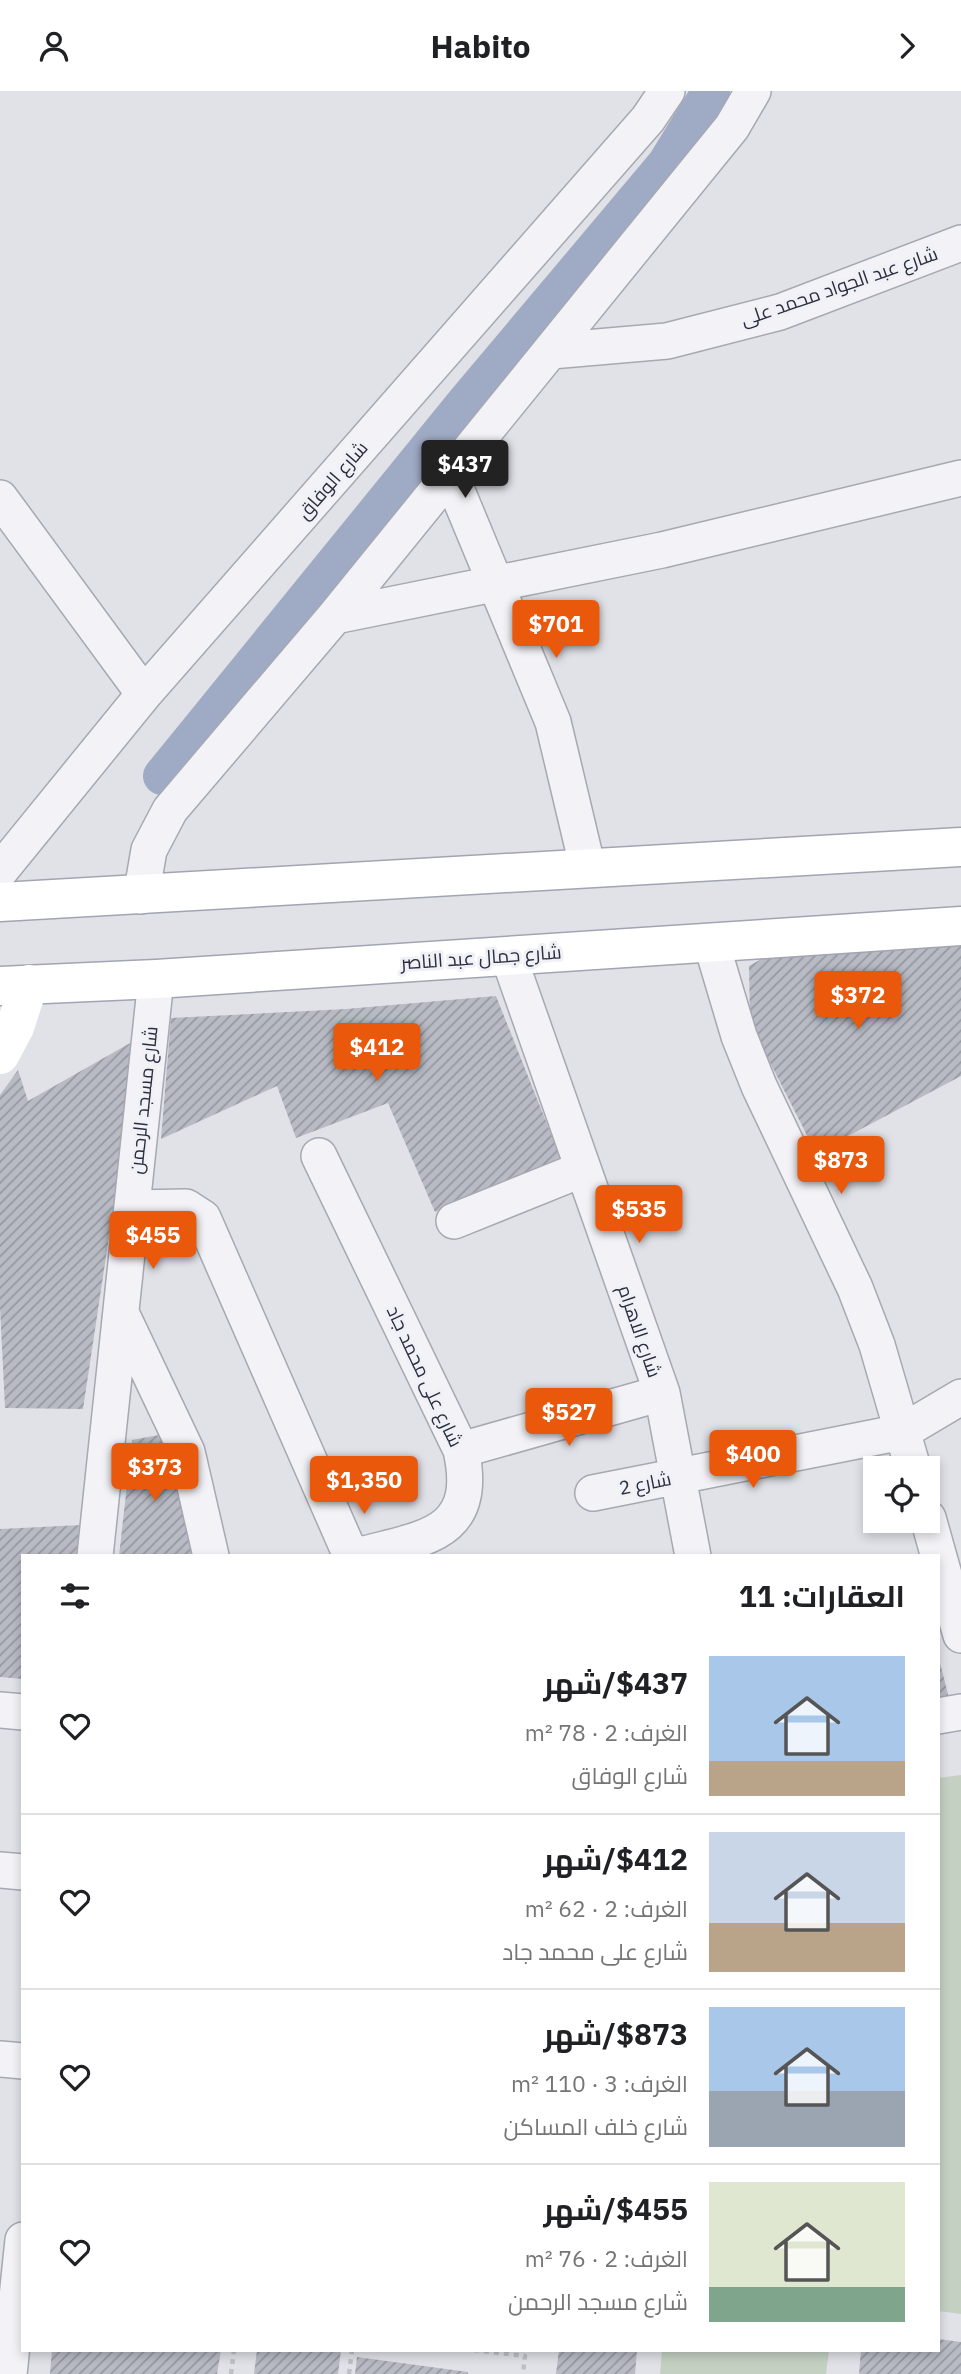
<!DOCTYPE html>
<html lang="ar">
<head>
<meta charset="utf-8">
<style>
	:root { --surface:#fff; --page:#f6f6f6; --text:#202124; --muted:#757577; --line:#e0e0e0; --accent:#ea580c }
	body { margin:0; font-family:"IBM Plex Sans",Cairo,sans-serif; background:var(--page); color:var(--text); direction:rtl; height:100vh; display:flex; flex-direction:column; font-size:26px; white-space:nowrap }
	* { box-sizing:border-box; margin:0 }
	p { font-size:23px; color:var(--muted) }
	.icon { flex:none; width:38px; height:38px; fill:none; stroke:currentColor; stroke-width:2; stroke-linecap:round; stroke-linejoin:round }
	.map { position:relative; flex:1; overflow:hidden; direction:ltr }
	.sheet { position:absolute; left:21px; top:1463px; width:919px; height:798px; display:flex; flex-direction:column; background:var(--surface); border-radius:0px; box-shadow:0 4px 10px #0003; direction:rtl }
	.sheet>* { flex:none }
	.fabs { position:absolute; left:863px; top:1365px; display:grid; gap:14px }
	.fabs a { display:grid; place-items:center; width:77px; height:77px; border-radius:0px; background:var(--surface); box-shadow:0 4px 10px #0003; font-size:35px }
	.price { position:absolute; translate:-50% -60px; padding:0 16px; border-radius:7px; background:var(--accent); color:#fff; font-size:23px; line-height:46px; filter:drop-shadow(0 2px 4px #0008) }
	.price::after { content:''; position:absolute; left:50%; top:42px; width:21px; height:16px; margin-left:-10px; background:inherit; clip-path:polygon(0 0,100% 0,50% 100%) }
	.price.on { background:#222; color:#fff }
	ul { padding:0; list-style:none }
	li { display:flex; align-items:center; gap:21px; height:175px; padding:0 35px }
	li+li { border-top:2px solid var(--line) }
	li span { display:grid; place-items:center; flex:none; width:196px; height:140px; border-radius:0px; color:#555 }
	li>.icon { margin-inline-start:auto }
	span .icon { width:84px; height:84px; fill:#fffc; stroke-width:1 }
	li b { font-size:30px }
	h2 { display:flex; justify-content:space-between; align-items:center; height:84px; padding:0 35px; font-size:30px }
	header { display:flex; justify-content:space-between; align-items:center; height:91px; padding:0 35px; background:var(--surface); font-size:32px; font-weight:700 }
	.map>svg:first-child { display:block }
</style>
</head>
<body>
<header><svg class="icon" aria-label="forward" viewBox="0 0 24 24"><path d="M9 5l7 7-7 7"/></svg>Habito<svg class="icon" aria-label="person" viewBox="0 0 24 24"><circle cx="12" cy="8" r="4"/><path d="M4 21q1-7 8-7t8 7"/></svg></header>
<div class="map">
<svg width="961" height="2283" viewBox="0 0 961 2283">
	<defs>
		<pattern id="building-hatch" width="6" height="6" patternUnits="userSpaceOnUse" patternTransform="scale(1.75)"><rect width="6" height="6" fill="#b8bbc4"/><path d="M-1 1l2-2M0 6l6-6M5 7l2-2" fill="none" stroke="#9698a1"/></pattern>
	</defs>
	<rect width="100%" height="100%" fill="#e0e2e8"/>
	<!-- park -->
	<path fill="#c4d1c2" d="M961 1684V2223L938 2220V1687Z
		M662 2259H829L826 2283H660Z"/>
	<g fill="none" stroke-linecap="round" stroke-linejoin="round">
		<!-- canal -->
		<path stroke="#9fabc5" stroke-width="38" d="M162 685 465 312 666 73 711 0"/>
	</g>
	<!-- building -->
	<path fill="url(#building-hatch)" d="M961 855V985L816 1062 750 932 749 875 774 861Z
		M496 905 563 1073 435 1121 388 1012 296 1047 277 995 161 1048 171 927 346 918Z
		M139 947 83 1318 5 1317 0 1216V1004L18 979 28 1010Z
		M170 1342 195 1465H119L132 1349Z
		M82 1434 78 1465H23V1588L0 1586V1438Z
		M938 1564 950 1611 938 1613Z
		M938 2248 961 2251V2283H859L861 2259H938Z
		M52 2259H221L217 2283H50Z
		M257 2259H341L338 2283H254Z
		M559 2259H637L635 2283H556Z
		M357 2266 468 2281V2283H355Z"/>
	<g fill="none" stroke-linecap="round" stroke-linejoin="round">
		<defs>
			<path id="minor" d="M551 260 667 250 780 221 961 152
				M450 383 553 631 588 778
				M0 407 144 603
				M335 525 662 459 961 387
				M0 780 144 603 648 28 667 0
				M141 805 149 759 170 719 335 525 732 36 753 0
				M711 851 739 945 759 995 855 1197 877 1254 913 1377
				M508 864 662 1302 693 1465
				M132 1117 186 1116 203 1127 348 1458 361 1464C424 1447 480 1444 461 1359L319 1065
				M454 1130 583 1078
				M121 1222 187 1361 211 1465
				M461 1359 662 1302
				M593 1402 902 1341 961 1306
				M928 1427 961 1544
				M95 1465 156 888
				M0 1619 23 1621
				M938 1625 961 1621
				M0 1779 23 1781
				M0 1968 23 1970
				M9 2283 23 2149"/>
			<path id="primary" d="M0 811 961 756
				M0 895 156 888 961 835"/>
		</defs>
		<!-- minor casing -->
		<use href="#minor" stroke="#a6a8b2" stroke-width="38"/>
		<!-- primary casing -->
		<use href="#primary" stroke="#a1a5b2" stroke-width="41"/>
		<!-- path -->
		<path stroke="#bfc0c7" stroke-width="4.5" stroke-dasharray="5 5" stroke-linecap="butt" d="M474 2259 525 2265 523 2283
			M231 2283 234 2259
			M349 2283 352 2259"/>
		<!-- minor -->
		<use href="#minor" stroke="#f3f3f7" stroke-width="35"/>
		<!-- secondary -->
		<path stroke="#fff" stroke-width="38" d="M0 964 15 936 29 893"/>
		<!-- primary -->
		<use href="#primary" stroke="#fff" stroke-width="38"/>
	</g>
	<g text-anchor="middle" stroke-width="6" stroke-linejoin="round" paint-order="stroke">
		<!-- street labels -->
		<g font-size="19" fill="#2a2e3e" stroke="#f0f1f6">
			<text transform="translate(839 195) rotate(-19)" y="7">شارع عبد الجواد محمد على</text>
			<text transform="translate(332 389) rotate(-49)" y="7">شارع الوفاق</text>
			<text transform="translate(481 866) rotate(-4)" y="7">شارع جمال عبد الناصر</text>
			<text transform="translate(143 1009) rotate(-84)" y="7">شارع مسجد الرحمن</text>
			<text transform="translate(640 1240) rotate(71)" y="7">شارع الاهرام</text>
			<text transform="translate(425 1285) rotate(65)" y="7">شارع على محمد جاد</text>
			<text transform="translate(645 1392) rotate(-11)" y="7">شارع 2</text>
		</g>
	</g>
</svg>
<div class="fabs">
<a><svg class="icon" aria-label="locate" viewBox="0 0 24 24"><circle cx="12" cy="12" r="6"/><path d="M12 2v4M12 18v4M2 12h4M18 12h4"/></svg></a>
</div>
<b class="price on" style="left:465px;top:409px">$437</b>
<b class="price" style="left:556px;top:569px">$701</b>
<b class="price" style="left:858px;top:940px">$372</b>
<b class="price" style="left:377px;top:992px">$412</b>
<b class="price" style="left:841px;top:1105px">$873</b>
<b class="price" style="left:639px;top:1154px">$535</b>
<b class="price" style="left:153px;top:1180px">$455</b>
<b class="price" style="left:569px;top:1357px">$527</b>
<b class="price" style="left:753px;top:1399px">$400</b>
<b class="price" style="left:155px;top:1412px">$373</b>
<b class="price" style="left:364px;top:1425px">$1,350</b>
<section class="sheet">
<h2>العقارات: 11<svg class="icon" aria-label="filters" viewBox="0 0 24 24"><path d="M4 7h16M4 17h16"/><circle cx="9" cy="7" r="2"/><circle cx="15" cy="17" r="2"/></svg></h2>
<ul>
<li><span style="background:linear-gradient(#a9c7e8 75%,#b9a48a 0)"><svg class="icon" aria-label="home" viewBox="0 0 24 24"><path d="M3 11l9-7 9 7M6 9v11h12V9"/></svg></span><div><b>$437/شهر</b><p>الغرف: 2 · 78 m²</p><p>شارع الوفاق</p></div><svg class="icon" aria-label="heart" viewBox="0 0 24 24"><path d="M12 20l-8-8c-3-5 5-10 8-4 3-6 11-1 8 4z"/></svg></li>
<li><span style="background:linear-gradient(#c9d6e8 65%,#b9a48a 0)"><svg class="icon" aria-label="home" viewBox="0 0 24 24"><path d="M3 11l9-7 9 7M6 9v11h12V9"/></svg></span><div><b>$412/شهر</b><p>الغرف: 2 · 62 m²</p><p>شارع على محمد جاد</p></div><svg class="icon" aria-label="heart" viewBox="0 0 24 24"><path d="M12 20l-8-8c-3-5 5-10 8-4 3-6 11-1 8 4z"/></svg></li>
<li><span style="background:linear-gradient(#a9c7e8 60%,#9aa5b1 0)"><svg class="icon" aria-label="home" viewBox="0 0 24 24"><path d="M3 11l9-7 9 7M6 9v11h12V9"/></svg></span><div><b>$873/شهر</b><p>الغرف: 3 · 110 m²</p><p>شارع خلف المساكن</p></div><svg class="icon" aria-label="heart" viewBox="0 0 24 24"><path d="M12 20l-8-8c-3-5 5-10 8-4 3-6 11-1 8 4z"/></svg></li>
<li><span style="background:linear-gradient(#dfe7d0 75%,#7fa58c 0)"><svg class="icon" aria-label="home" viewBox="0 0 24 24"><path d="M3 11l9-7 9 7M6 9v11h12V9"/></svg></span><div><b>$455/شهر</b><p>الغرف: 2 · 76 m²</p><p>شارع مسجد الرحمن</p></div><svg class="icon" aria-label="heart" viewBox="0 0 24 24"><path d="M12 20l-8-8c-3-5 5-10 8-4 3-6 11-1 8 4z"/></svg></li>
</ul>
</section>
</div>
</body>
</html>
